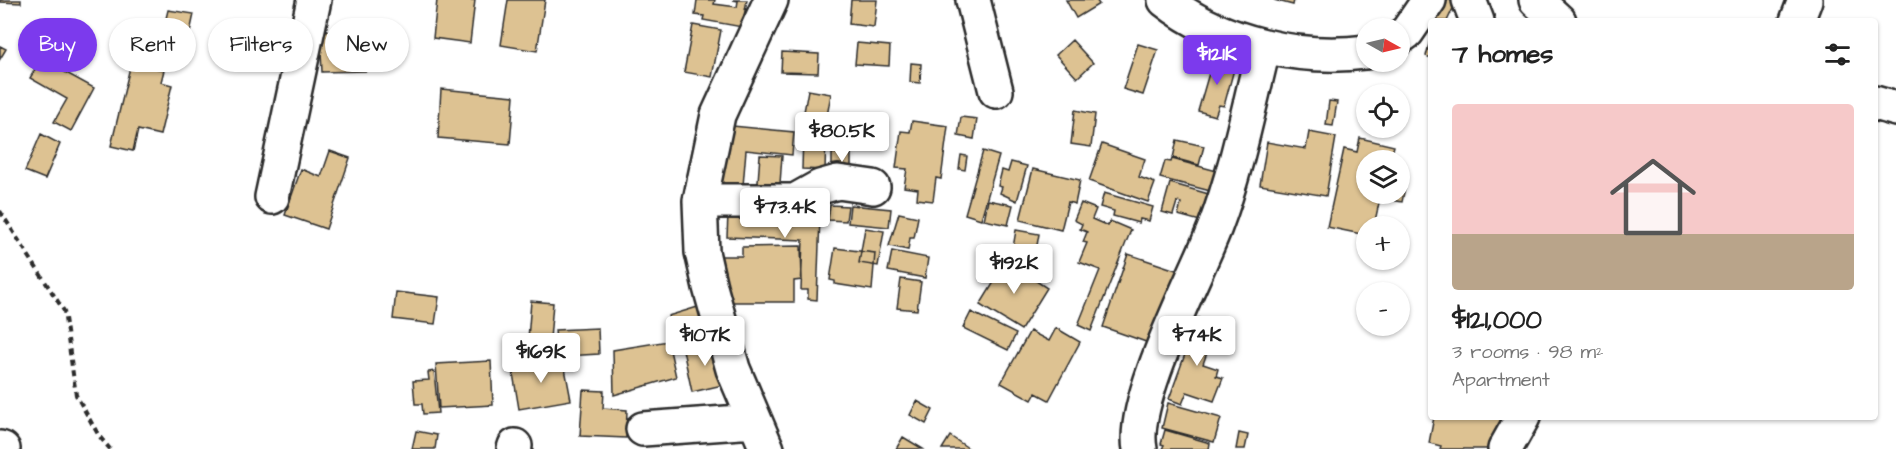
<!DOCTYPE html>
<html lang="en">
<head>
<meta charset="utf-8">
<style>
	:root { --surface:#fff; --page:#f2f2f2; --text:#222; --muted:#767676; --line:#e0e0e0; --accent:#7c3aed }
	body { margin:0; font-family:"Architects Daughter",sans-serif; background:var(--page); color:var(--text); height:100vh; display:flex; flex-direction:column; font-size:22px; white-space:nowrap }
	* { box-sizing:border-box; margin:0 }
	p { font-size:20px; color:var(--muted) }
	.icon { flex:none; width:33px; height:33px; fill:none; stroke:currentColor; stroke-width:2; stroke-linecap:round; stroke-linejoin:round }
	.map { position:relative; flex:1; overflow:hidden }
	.drawer { position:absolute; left:1428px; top:18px; width:450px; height:402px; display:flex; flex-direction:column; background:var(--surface); border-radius:6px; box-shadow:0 2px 4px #0004 }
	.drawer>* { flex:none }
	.hud { position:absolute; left:18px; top:18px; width:570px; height:54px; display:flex; gap:12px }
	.needle { width:39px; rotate:98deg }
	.buttons { position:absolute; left:1356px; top:18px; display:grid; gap:12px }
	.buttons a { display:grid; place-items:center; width:54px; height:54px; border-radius:50%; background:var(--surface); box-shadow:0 2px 4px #0004; font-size:30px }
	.price { position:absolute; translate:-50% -51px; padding:0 14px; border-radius:6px; background:#fff; color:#222; font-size:20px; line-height:39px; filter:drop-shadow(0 2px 3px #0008) }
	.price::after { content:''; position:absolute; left:50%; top:36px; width:18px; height:14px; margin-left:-9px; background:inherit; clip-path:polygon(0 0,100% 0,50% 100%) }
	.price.active { background:var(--accent); color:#fff }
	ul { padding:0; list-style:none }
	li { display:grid; align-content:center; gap:12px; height:318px; padding:0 24px }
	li+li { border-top:2px solid var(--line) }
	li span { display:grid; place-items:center; height:186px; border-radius:6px; color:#555 }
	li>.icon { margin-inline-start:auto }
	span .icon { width:108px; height:108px; fill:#fffc; stroke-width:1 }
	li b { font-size:26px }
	h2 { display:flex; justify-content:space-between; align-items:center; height:72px; padding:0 24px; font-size:26px }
	.chip { padding:0 21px; border-radius:27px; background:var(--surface); box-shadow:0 2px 4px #0004; font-size:21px; line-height:54px }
	.chip.active { background:var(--accent); color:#fff }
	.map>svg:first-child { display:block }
</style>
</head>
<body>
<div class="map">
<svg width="1896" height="449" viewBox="0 0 1896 449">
	<rect width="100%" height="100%" fill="#fff"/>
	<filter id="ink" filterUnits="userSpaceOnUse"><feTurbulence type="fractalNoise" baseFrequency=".0167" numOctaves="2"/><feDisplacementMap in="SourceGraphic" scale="12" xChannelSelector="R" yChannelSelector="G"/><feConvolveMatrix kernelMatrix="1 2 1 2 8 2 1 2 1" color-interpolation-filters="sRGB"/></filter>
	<g filter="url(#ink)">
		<!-- building -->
		<path fill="#ddc292" stroke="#2b2b2b" stroke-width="1.5" d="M0 0H21V3L0 2Z
			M437 0H475L470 43 433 38Z
			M508 0H545L537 51 501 45Z
			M697 0H715L714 4 737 7 738 1 733 0H747L742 27 703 20 704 16 695 15Z
			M851 0H877L874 27 849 24Z
			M1066 0H1096L1099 4 1076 18Z
			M1274 0H1294L1293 5Z
			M1436 0H1457L1447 21H1431V32L1422 28Z
			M168 10 194 14 189 37 163 31Z
			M693 25 721 30 712 77 684 72Z
			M365 29 366 71 322 72 320 31Z
			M1431 36V58L1426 56Z
			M1072 40 1093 63 1077 78 1056 55Z
			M857 43 890 46 889 66 855 64Z
			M1138 44 1158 50 1143 95 1123 89Z
			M0 46 6 49 0 59Z
			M782 52 819 54 818 73 781 72Z
			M1214 56 1236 62 1224 106 1219 105 1215 116 1198 111Z
			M41 59 94 88 71 131 54 122 67 99 30 78Z
			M131 63 164 70 161 82 172 85 160 135 138 130 133 151 111 146Z
			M911 63 921 64 920 83 910 82Z
			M441 89 514 96 510 144 438 138Z
			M808 90 831 94 824 133 801 128Z
			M1329 101 1337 102 1333 126 1326 125Z
			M1075 110 1095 114 1091 147 1071 144Z
			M961 117 977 119 974 139 958 136Z
			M912 121 948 126 941 179 936 178 933 201 917 199 918 189 904 187 907 169 896 168 901 131 910 132Z
			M722 125 794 132 792 155 746 150 742 198 715 195Z
			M1309 132 1336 137 1326 196 1260 185 1267 142 1306 149Z
			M41 134 60 144 45 179 25 171Z
			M803 135 826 137 825 170 802 169Z
			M1360 138 1394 146 1390 160H1366V194H1400V181L1406 183 1402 202 1380 198 1374 226H1366V235L1327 227 1344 149 1357 152Z
			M1177 140 1204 146 1199 165 1173 158Z
			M1102 144 1145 159 1139 177 1155 183 1148 202 1089 181Z
			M330 151 350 158 326 229 285 215 301 169 321 177Z
			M983 151 999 156 981 219 965 214Z
			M832 153H851V173H832Z
			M760 155 782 156 779 197 757 195Z
			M961 155 967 156 965 170 959 169Z
			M1172 159 1228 174 1222 194 1160 178 1165 161 1171 162Z
			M1011 162 1027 166 1017 201 1000 193 1002 187 998 186 1002 170 1008 172Z
			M1033 169 1080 180 1075 204 1068 202 1061 230 1020 220Z
			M1170 183 1219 197 1200 221 1178 215 1181 203 1177 202 1173 215 1162 212Z
			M1104 193 1153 207 1149 221 1140 219 1139 223 1113 216 1114 211 1100 207Z
			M988 200 1013 205 1008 225 984 220Z
			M1081 203 1096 209 1092 219 1108 226 1110 221 1131 230 1091 331 1078 325 1100 270 1079 262 1087 243 1083 242 1087 232 1080 229 1082 224 1074 220Z
			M830 205 848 206 846 221 828 220Z
			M850 205 891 209 889 227 848 223Z
			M899 213 918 217 914 238H910L908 250 889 246Z
			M728 214 820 217 817 300 808 299V290H801L803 240 727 237Z
			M865 228 884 231 878 266 859 263Z
			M1016 230 1039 234 1036 251 1013 248Z
			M801 246 802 280 794 281V302H721V256H742V247Z
			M835 248 875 253 872 290 835 284V281L830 280Z
			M892 251 928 258 925 278 888 271Z
			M1128 254 1185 273 1149 343 1103 327Z
			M1016 263 1032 273 1030 277 1047 288 1021 330 980 305 1005 264 1012 268Z
			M901 279 921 282 917 310 897 308Z
			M396 292 439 297 435 324 393 319Z
			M531 301 553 303 550 339 539 338 538 355 519 353 520 338 528 339Z
			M701 306 707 326 673 336 668 316Z
			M971 312 1016 334 1008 350 963 328Z
			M1198 318 1217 325 1203 364 1218 369 1216 376 1223 378 1214 401 1187 392 1182 404 1169 399Z
			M598 328 599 354 548 357 547 342 556 341 555 330Z
			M1056 328 1080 342 1049 400 1036 393 1032 400 1001 383 1030 331 1049 341Z
			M668 341 676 377 614 395 613 350Z
			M718 343 727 384 692 392 683 350Z
			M563 358 571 400 519 409 512 367Z
			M491 361 493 405 439 408 436 364Z
			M434 371 438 413 423 414 422 404H415L413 381 429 380 428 372Z
			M583 390 604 391 603 408 627 410 626 438 580 436Z
			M917 401 933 410 926 424 910 415Z
			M1168 403 1221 418 1214 442 1162 428Z
			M1434 417H1501L1493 449H1440L1441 446 1429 443Z
			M1165 430 1210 443 1209 449H1162L1164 445 1161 444Z
			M416 431 437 435 435 449H412Z
			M1239 433 1248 435 1245 449H1236Z
			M950 436 968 448 967 449H942Z
			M903 437 923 449H896Z"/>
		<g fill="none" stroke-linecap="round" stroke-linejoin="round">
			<defs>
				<path id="minor" d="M973 0 996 91
					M1165 0C1218 42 1300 61 1366 52
					M1469 0 1477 21
					M1536 0 1559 21
					M1797 21 1805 0
					M1400 37 1407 32 1429 0
					M1875 103 1896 109
					M272 197 314 0
					M700 201H795L820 187 838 182 873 187
					M643 429 754 421
					M0 448 3 449
					M514 449 515 446
					M767 449 733 369 710 287 702 252 700 201 718 115 771 0
					M1140 449C1130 400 1196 277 1215 227 1237 169 1249 106 1264 46
					M1505 449 1523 417"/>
			</defs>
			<!-- minor casing -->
			<use href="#minor" stroke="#2b2b2b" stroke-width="38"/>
			<!-- path -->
			<path stroke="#2b2b2b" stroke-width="4" stroke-dasharray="6 4.5" stroke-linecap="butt" d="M0 211 64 311 76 395 99 436 110 449"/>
			<!-- minor -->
			<use href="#minor" stroke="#fff" stroke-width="33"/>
		</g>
	</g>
</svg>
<div class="buttons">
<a><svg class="needle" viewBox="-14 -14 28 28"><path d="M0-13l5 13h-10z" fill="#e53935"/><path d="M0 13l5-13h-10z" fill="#767676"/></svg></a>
<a><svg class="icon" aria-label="locate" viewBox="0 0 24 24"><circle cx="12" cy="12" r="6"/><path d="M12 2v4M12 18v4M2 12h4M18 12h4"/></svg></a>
<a><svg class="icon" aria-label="layers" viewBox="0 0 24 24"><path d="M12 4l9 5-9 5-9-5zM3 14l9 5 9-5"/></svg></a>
<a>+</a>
<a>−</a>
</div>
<b class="price active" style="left:1217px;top:86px">$121K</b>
<b class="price" style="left:842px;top:163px">$80.5K</b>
<b class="price" style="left:785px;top:239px">$73.4K</b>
<b class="price" style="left:1014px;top:295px">$192K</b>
<b class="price" style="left:705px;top:367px">$107K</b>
<b class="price" style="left:1197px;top:367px">$74K</b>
<b class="price" style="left:541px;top:384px">$169K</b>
<div class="hud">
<a class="chip active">Buy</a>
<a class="chip">Rent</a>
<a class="chip">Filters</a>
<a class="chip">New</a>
</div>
<section class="drawer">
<h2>7 homes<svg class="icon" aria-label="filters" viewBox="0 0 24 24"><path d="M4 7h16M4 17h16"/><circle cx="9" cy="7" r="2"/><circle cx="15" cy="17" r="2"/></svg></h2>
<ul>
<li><span style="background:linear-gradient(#f6c9c9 70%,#b9a48a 0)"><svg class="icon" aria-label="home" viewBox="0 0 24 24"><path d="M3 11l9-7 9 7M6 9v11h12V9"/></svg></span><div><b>$121,000</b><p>3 rooms · 98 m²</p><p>Apartment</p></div></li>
</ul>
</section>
</div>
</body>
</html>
